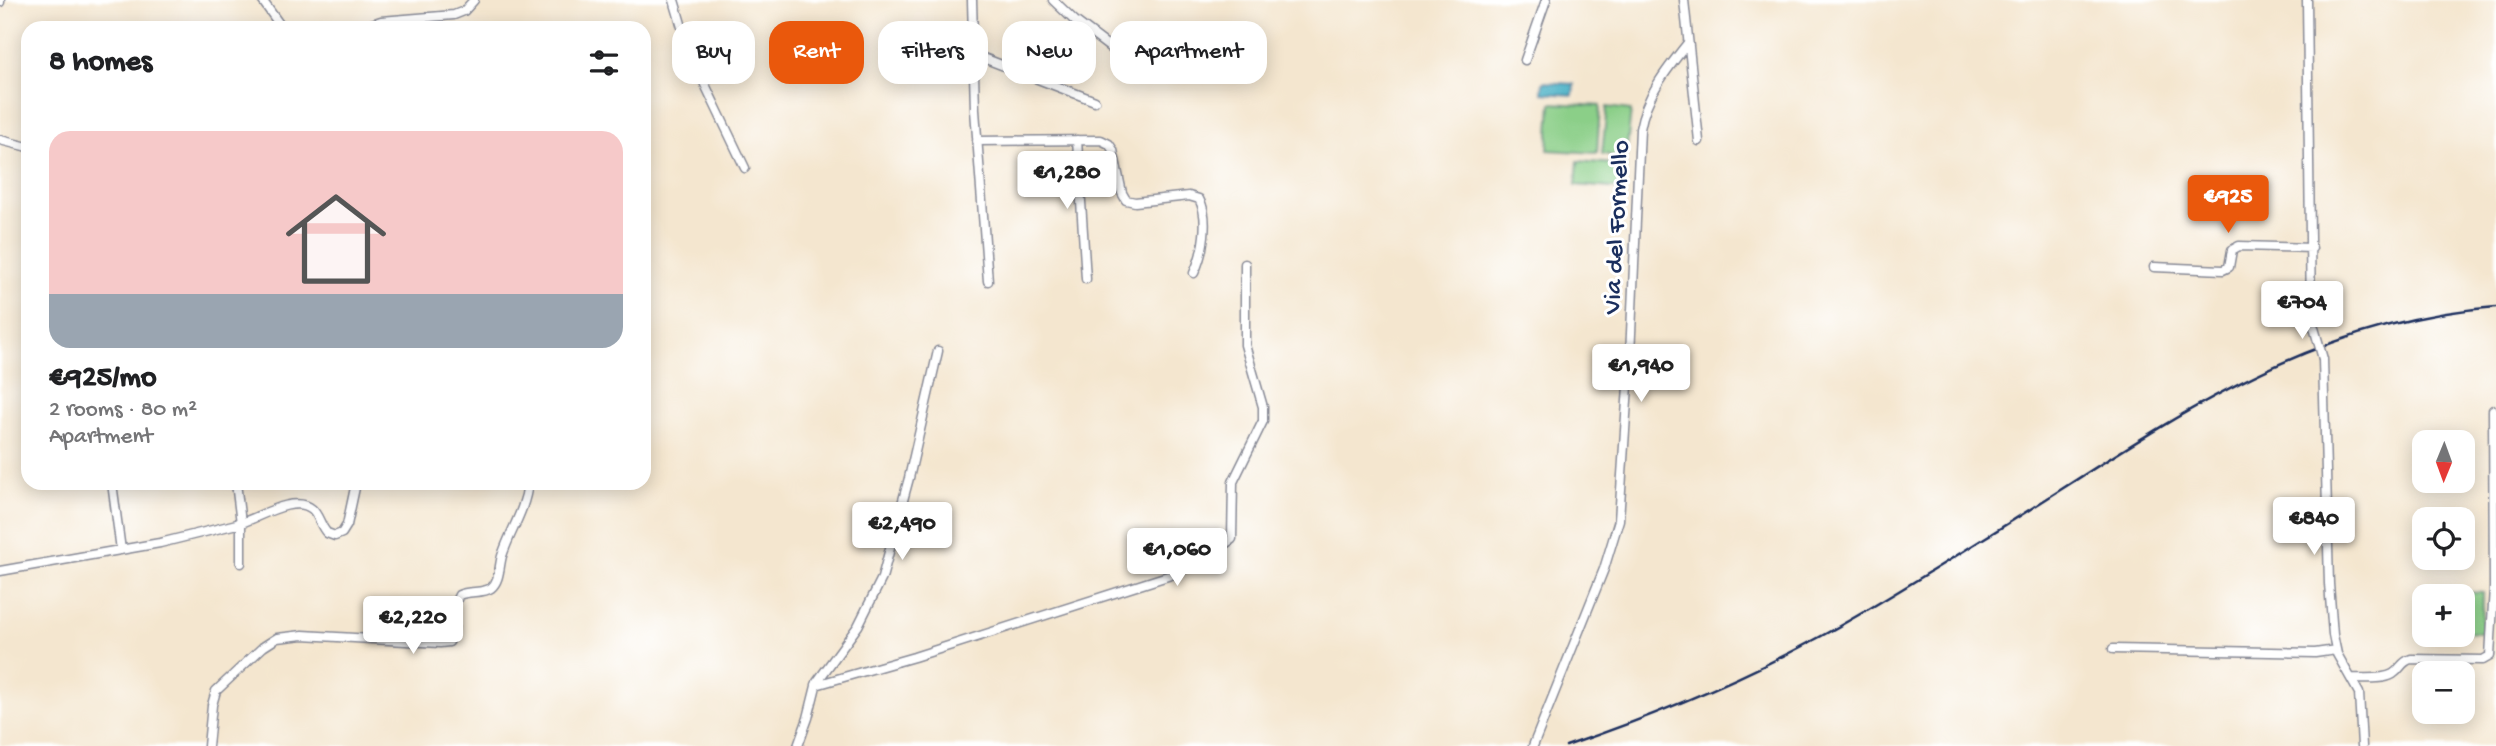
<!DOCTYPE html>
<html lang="en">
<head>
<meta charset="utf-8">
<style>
	:root { --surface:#fff; --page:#f2f2f2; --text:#202124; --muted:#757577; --line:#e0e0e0; --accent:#ea580c }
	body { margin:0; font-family:"Gochi Hand",sans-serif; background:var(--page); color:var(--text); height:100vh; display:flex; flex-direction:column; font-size:26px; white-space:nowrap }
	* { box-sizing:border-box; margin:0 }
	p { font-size:23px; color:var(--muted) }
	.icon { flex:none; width:38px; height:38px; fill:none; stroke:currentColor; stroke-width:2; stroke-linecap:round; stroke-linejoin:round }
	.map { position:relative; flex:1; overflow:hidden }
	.sheet { position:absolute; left:21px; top:21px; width:630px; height:469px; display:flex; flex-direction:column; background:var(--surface); border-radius:21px; box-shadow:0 4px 18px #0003 }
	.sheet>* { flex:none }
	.hud { position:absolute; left:672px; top:21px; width:665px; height:63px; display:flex; gap:14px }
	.needle { width:46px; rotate:181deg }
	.controls { position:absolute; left:2412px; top:430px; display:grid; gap:14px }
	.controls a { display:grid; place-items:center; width:63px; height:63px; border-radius:14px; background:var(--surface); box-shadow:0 4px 18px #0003; font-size:35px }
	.price { position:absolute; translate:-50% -60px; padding:0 16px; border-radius:7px; background:#fff; color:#222; font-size:23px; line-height:46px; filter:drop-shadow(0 2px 4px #0008) }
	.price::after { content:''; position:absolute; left:50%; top:42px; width:21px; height:16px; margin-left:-10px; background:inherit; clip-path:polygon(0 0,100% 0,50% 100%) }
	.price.current { background:var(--accent); color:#fff }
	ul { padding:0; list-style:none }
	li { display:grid; align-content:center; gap:14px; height:371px; padding:0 28px }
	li+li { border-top:2px solid var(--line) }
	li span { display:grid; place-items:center; height:217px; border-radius:21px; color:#555 }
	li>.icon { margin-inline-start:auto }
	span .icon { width:126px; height:126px; fill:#fffc; stroke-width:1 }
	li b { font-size:30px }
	h2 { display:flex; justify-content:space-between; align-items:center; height:84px; padding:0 28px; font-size:30px }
	.tag { padding:0 24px; border-radius:21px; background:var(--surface); box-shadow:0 4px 18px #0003; font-size:24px; line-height:63px }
	.tag.current { background:var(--accent); color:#fff }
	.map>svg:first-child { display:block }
</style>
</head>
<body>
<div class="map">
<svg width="2496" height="746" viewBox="0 0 2496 746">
	<rect width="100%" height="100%" fill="#fff"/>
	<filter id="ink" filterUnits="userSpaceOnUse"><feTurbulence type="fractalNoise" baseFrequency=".0143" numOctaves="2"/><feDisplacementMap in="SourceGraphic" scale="14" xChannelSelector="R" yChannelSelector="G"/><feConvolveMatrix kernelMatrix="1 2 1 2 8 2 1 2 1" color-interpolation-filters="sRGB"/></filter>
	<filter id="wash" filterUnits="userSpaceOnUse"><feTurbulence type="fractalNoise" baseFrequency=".00686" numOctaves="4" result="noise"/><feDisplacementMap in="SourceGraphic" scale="28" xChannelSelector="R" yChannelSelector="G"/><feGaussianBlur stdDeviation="1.57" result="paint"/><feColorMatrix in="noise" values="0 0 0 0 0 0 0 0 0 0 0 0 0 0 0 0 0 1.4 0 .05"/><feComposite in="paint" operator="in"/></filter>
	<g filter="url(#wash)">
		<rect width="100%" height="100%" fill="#f4e6cf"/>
		<!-- green -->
		<path fill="#8bcf88" stroke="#537f73" stroke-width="2" d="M1551 103 1600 106 1597 153 1548 150Z
			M1607 107 1631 110 1626 157 1602 154Z
			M1578 161 1626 165 1624 189 1576 185Z
			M2424 590 2483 592 2482 633 2462 632V597H2424L2422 631Z"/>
		<!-- water -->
		<path fill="#45afc4" stroke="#306f91" stroke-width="2" d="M1543 82 1574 84 1573 95 1542 93Z"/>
	</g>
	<g filter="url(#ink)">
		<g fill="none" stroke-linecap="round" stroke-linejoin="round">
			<defs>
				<path id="street" d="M262 0 282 28
					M674 0 689 51 745 168
					M972 0 975 110 988 281
					M1053 0 1075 21 1120 55
					M1684 0 1699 141
					M2307 0 2311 317
					M0 2V0
					M360 28 381 21 454 15 464 11 474 0
					M973 54 1095 101
					M1525 60 1546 0
					M0 140 28 147
					M1077 140 1086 279
					M977 141 1101 140 1109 144 1113 150 1122 193 1126 200 1135 202 1189 196 1199 199C1210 218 1203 254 1194 273
					M2154 267 2223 270 2229 267 2232 250 2239 246 2312 248
					M2323 359 2329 584 2333 635 2337 654 2359 693 2362 746
					M112 483 121 550
					M241 563V523C258 518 295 494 312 509 319 515 320 526 327 533L335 536 342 533 347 525 356 483
					M0 571 160 543 241 523 236 483
					M2113 649 2315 653 2336 650
					M2352 678C2364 678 2383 680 2393 674 2401 669 2401 662 2411 659L2483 660 2490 656 2494 587 2493 410
					M816 685 914 657 1174 574 1207 557 1232 539 1233 482 1263 421V407L1245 345V264
					M208 746 212 705 216 691 263 647 277 638 303 635 440 643 449 642C459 628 450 609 459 595 469 590 483 594 491 588 500 581 499 566 502 556 510 531 525 511 528 483
					M798 746 808 718 817 682 858 626 882 578 909 478 938 351
					M1533 746 1604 569 1619 520 1630 356 1640 129C1646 95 1667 69 1687 44"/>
			</defs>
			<!-- street casing -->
			<use href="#street" stroke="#888a96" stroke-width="11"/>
			<!-- street -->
			<use href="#street" stroke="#fff" stroke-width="8"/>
			<!-- rail -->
			<path stroke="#1b2f5e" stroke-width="2.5" d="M1566 746C1651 717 1734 683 1814 640 1872 609 1930 572 1986 537 2151 435 2295 322 2496 307"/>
			<defs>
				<path id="street-bridge" d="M2311 317 2323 359"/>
			</defs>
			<!-- street-bridge casing -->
			<use href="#street-bridge" stroke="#888a96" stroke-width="11" stroke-linecap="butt"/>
			<!-- street-bridge -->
			<use href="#street-bridge" stroke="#fff" stroke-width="8"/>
		</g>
	</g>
	<g text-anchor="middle" stroke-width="6" stroke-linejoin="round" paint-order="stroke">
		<!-- street labels -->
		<g font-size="26" fill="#1b2f5e" stroke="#fff">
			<text transform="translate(1614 227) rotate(-87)" y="9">Via del Formello</text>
		</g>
	</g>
</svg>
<div class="controls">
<a><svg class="needle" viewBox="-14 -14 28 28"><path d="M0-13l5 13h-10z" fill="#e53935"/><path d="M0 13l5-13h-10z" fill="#757577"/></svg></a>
<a><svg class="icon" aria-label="locate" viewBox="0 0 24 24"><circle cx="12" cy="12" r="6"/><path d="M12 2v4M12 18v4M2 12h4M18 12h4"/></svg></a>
<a>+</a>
<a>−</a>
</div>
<b class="price" style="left:1067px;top:211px">€1,280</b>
<b class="price current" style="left:2228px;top:235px">€925</b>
<b class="price" style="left:2302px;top:341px">€704</b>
<b class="price" style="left:1641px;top:404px">€1,940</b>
<b class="price" style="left:2314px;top:557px">€840</b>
<b class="price" style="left:902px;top:562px">€2,490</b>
<b class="price" style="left:1177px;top:588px">€1,060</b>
<b class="price" style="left:413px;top:656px">€2,220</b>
<div class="hud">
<a class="tag">Buy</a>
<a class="tag current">Rent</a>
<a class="tag">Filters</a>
<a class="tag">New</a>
<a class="tag">Apartment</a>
</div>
<section class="sheet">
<h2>8 homes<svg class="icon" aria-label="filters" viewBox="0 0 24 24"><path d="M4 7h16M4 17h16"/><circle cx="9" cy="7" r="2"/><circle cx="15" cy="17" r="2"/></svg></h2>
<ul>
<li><span style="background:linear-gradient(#f6c9c9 75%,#9aa5b1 0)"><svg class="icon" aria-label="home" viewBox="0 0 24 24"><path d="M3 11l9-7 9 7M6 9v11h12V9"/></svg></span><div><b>€925/mo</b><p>2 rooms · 80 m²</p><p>Apartment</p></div></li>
</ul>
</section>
</div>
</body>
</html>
